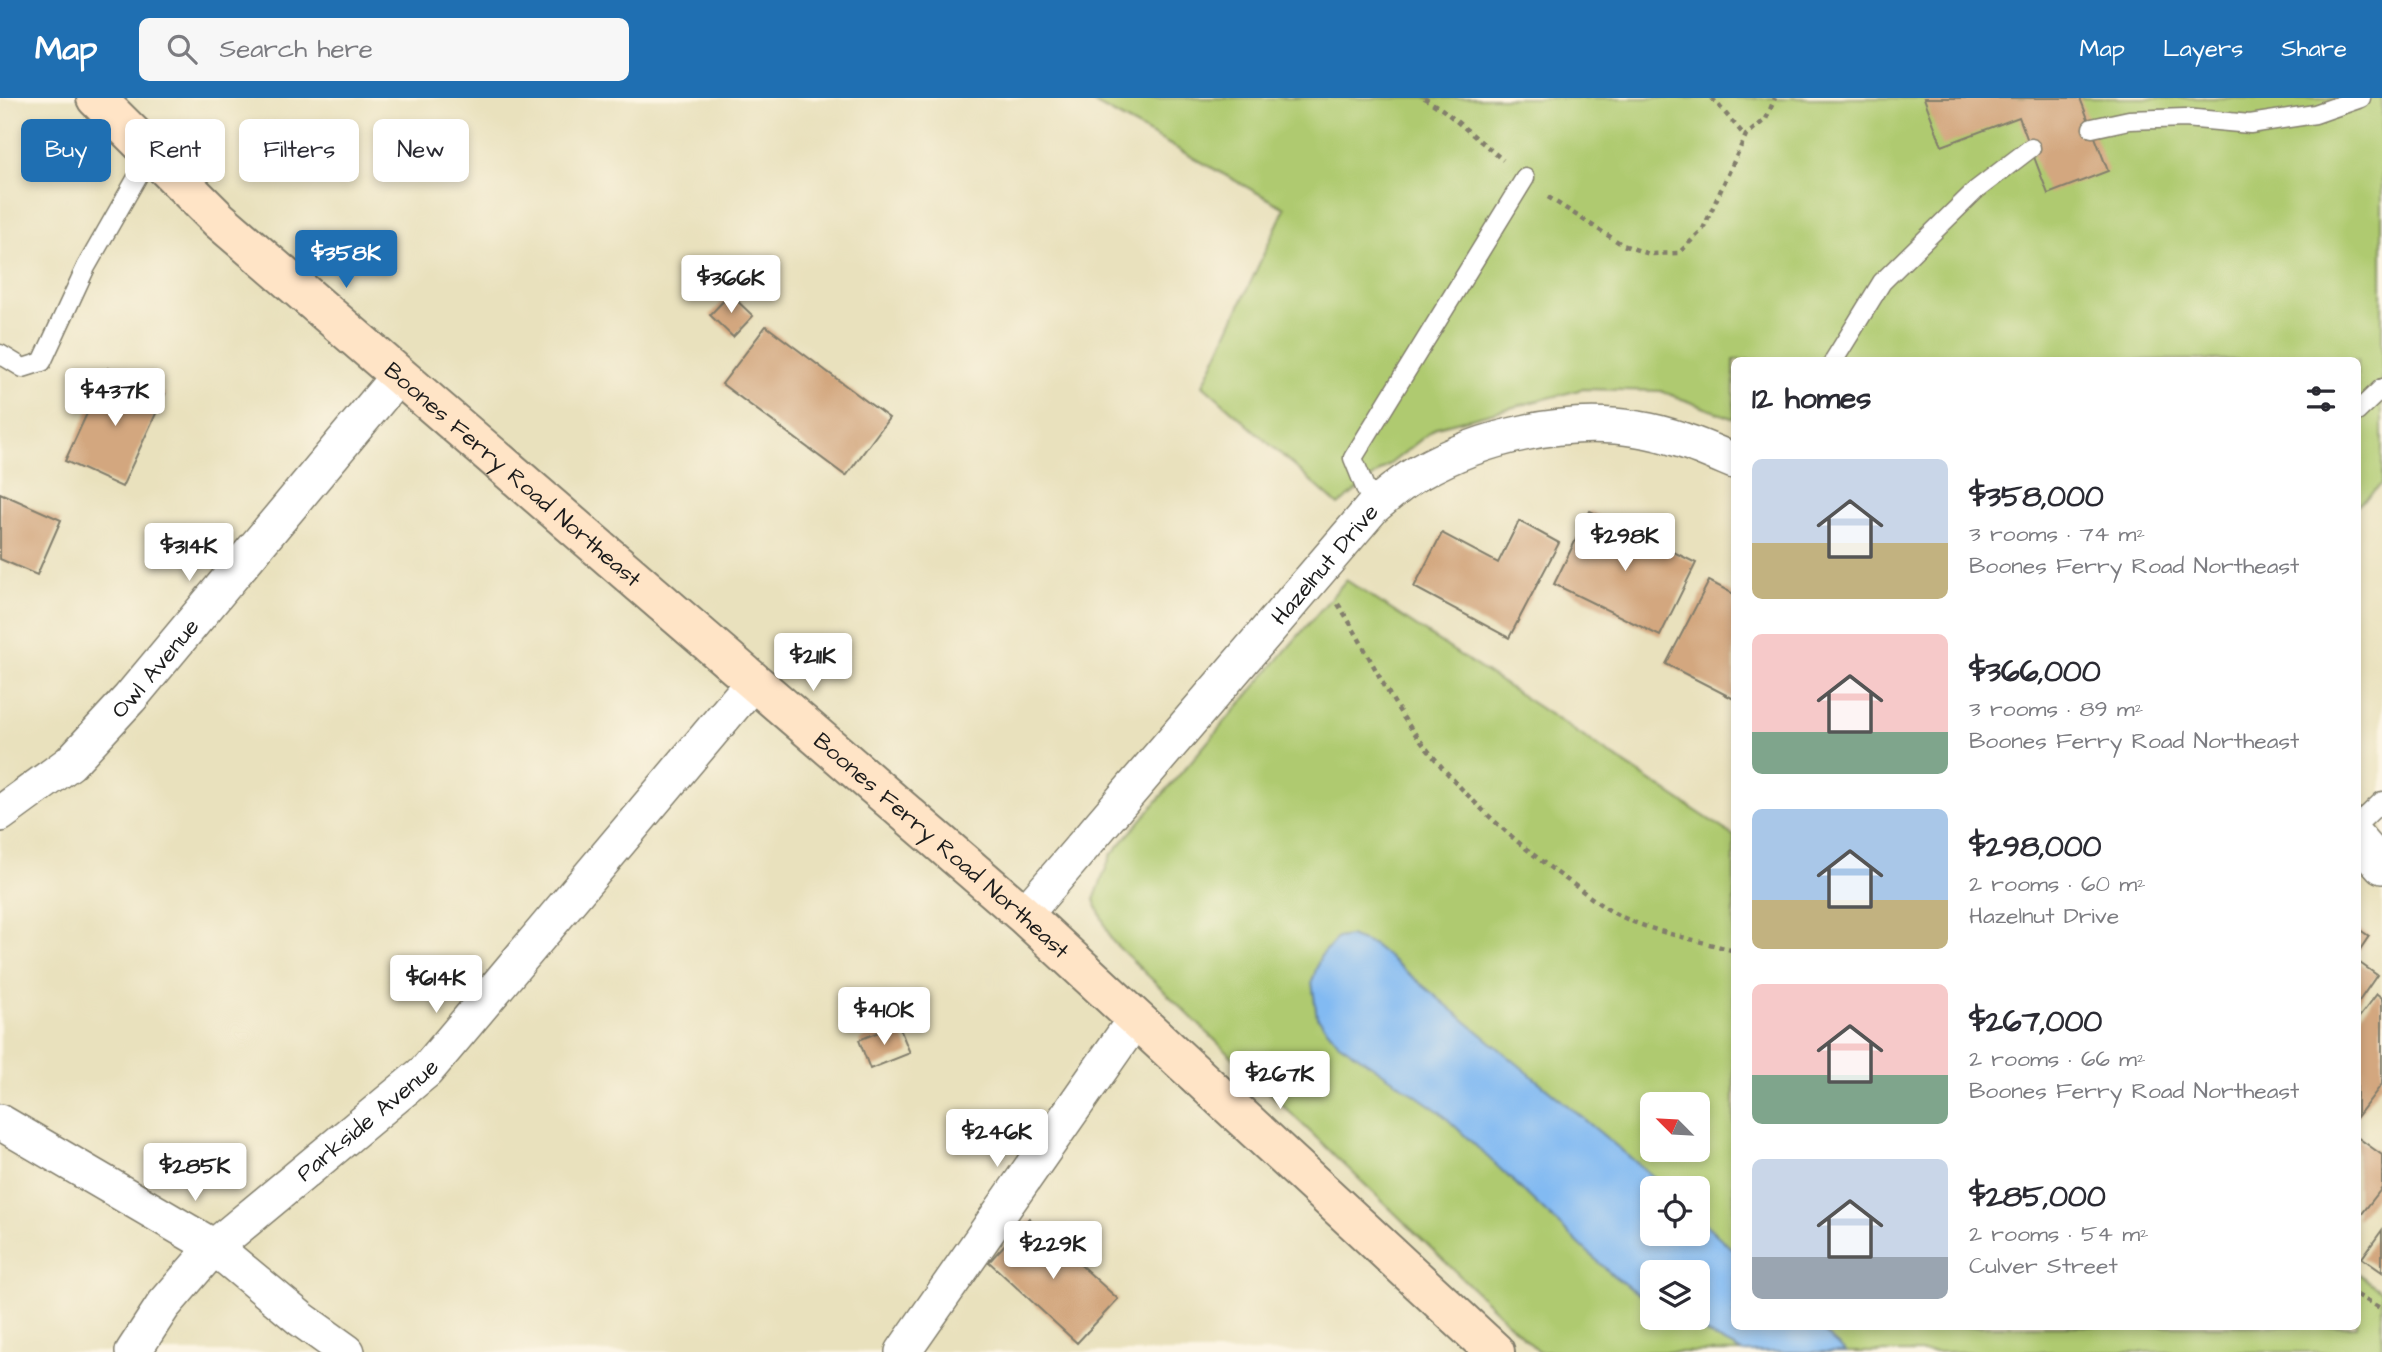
<!DOCTYPE html>
<html lang="en">
<head>
<meta charset="utf-8">
<style>
	:root { --surface:#fff; --page:#f7f7f7; --text:#2b2b33; --muted:#7c7c81; --accent:#1f6fb2 }
	body { margin:0; font-family:"Architects Daughter",sans-serif; background:var(--page); color:var(--text); height:100vh; display:flex; flex-direction:column; font-size:26px; white-space:nowrap }
	* { box-sizing:border-box; margin:0 }
	p { font-size:23px; color:var(--muted) }
	.icon { flex:none; width:38px; height:38px; fill:none; stroke:currentColor; stroke-width:2; stroke-linecap:round; stroke-linejoin:round }
	.map { position:relative; flex:1; overflow:hidden }
	.side { position:absolute; left:1731px; top:259px; width:630px; height:973px; display:flex; flex-direction:column; background:var(--surface); border-radius:10px; box-shadow:0 4px 10px #0003 }
	.side>* { flex:none }
	.top-card { position:absolute; left:21px; top:21px; width:665px; height:63px; display:flex; gap:14px }
	.needle { width:46px; rotate:294deg }
	.fabs { position:absolute; left:1640px; top:994px; display:grid; gap:14px }
	.fabs a { display:grid; place-items:center; width:70px; height:70px; border-radius:10px; background:var(--surface); box-shadow:0 4px 10px #0003; font-size:35px }
	.price { position:absolute; translate:-50% -60px; padding:0 16px; border-radius:7px; background:#fff; color:#222; font-size:23px; line-height:46px; filter:drop-shadow(0 2px 4px #0008) }
	.price::after { content:''; position:absolute; left:50%; top:42px; width:21px; height:16px; margin-left:-10px; background:inherit; clip-path:polygon(0 0,100% 0,50% 100%) }
	.price.on { background:var(--accent); color:#fff }
	ul { padding:0; list-style:none }
	li { display:flex; align-items:center; gap:21px; height:175px; padding:0 21px }
	li span { display:grid; place-items:center; flex:none; width:196px; height:140px; border-radius:10px; color:#555 }
	li>.icon { margin-inline-start:auto }
	span .icon { width:84px; height:84px; fill:#fffc; stroke-width:1 }
	li b { font-size:30px }
	h2 { display:flex; justify-content:space-between; align-items:center; height:84px; padding:0 21px; font-size:30px }
	.chip { padding:0 24px; border-radius:10px; background:var(--surface); box-shadow:0 4px 10px #0003; font-size:24px; line-height:63px }
	.chip.on { background:var(--accent); color:#fff }
	header { display:flex; align-items:center; gap:42px; box-sizing:border-box; height:98px; padding:0 35px; background:var(--accent); color:#fff }
	header strong { font-size:33px }
	nav { display:flex; gap:38px; margin-inline-start:auto; font-size:24px }
	.search { width:490px; height:63px; background:var(--page); display:flex; align-items:center; gap:18px; box-sizing:border-box; padding:0 24px; border-radius:10px; color:var(--muted); font-size:26px }
	.map>svg:first-child { display:block }
</style>
</head>
<body>
<header>
<strong>Map</strong>
<div class="search"><svg class="icon" aria-label="search" viewBox="0 0 24 24"><circle cx="10" cy="10" r="6"/><path d="M15 15l6 6"/></svg>Search here</div>
<nav><a>Map</a><a>Layers</a><a>Share</a></nav>
</header>
<div class="map">
<svg width="2382" height="1254" viewBox="0 0 2382 1254">
	<rect width="100%" height="100%" fill="#fcf5e5"/>
	<filter id="ink" filterUnits="userSpaceOnUse"><feTurbulence type="fractalNoise" baseFrequency=".0143" numOctaves="2"/><feDisplacementMap in="SourceGraphic" scale="14" xChannelSelector="R" yChannelSelector="G"/><feConvolveMatrix kernelMatrix="1 2 1 2 8 2 1 2 1" color-interpolation-filters="sRGB"/></filter>
	<filter id="wash" filterUnits="userSpaceOnUse"><feTurbulence type="fractalNoise" baseFrequency=".00686" numOctaves="4" result="noise"/><feDisplacementMap in="SourceGraphic" scale="28" xChannelSelector="R" yChannelSelector="G"/><feGaussianBlur stdDeviation="1.57" result="paint"/><feColorMatrix in="noise" values="0 0 0 0 0 0 0 0 0 0 0 0 0 0 0 0 0 1.4 0 .05"/><feComposite in="paint" operator="in"/></filter>
	<g filter="url(#wash)">
		<rect width="100%" height="100%" fill="#e9e1bd"/>
		<!-- green -->
		<path fill="#afca70" stroke="#667346" stroke-width="2" fill-rule="evenodd" d="M1085 0H2382V386L2357 408V262H1734V321L1661 293 1583 291 1437 329 1338 407 1203 287 1285 110Z
			M1346 482 1734 738V1228H2357V1175L2382 1193V1254H1539L1112 843 1094 802 1111 757ZM1652 1006H1698V1052H1652ZM1652 1090H1698V1136H1652ZM1652 1174H1698V1220H1652Z"/>
		<!-- water -->
		<path fill="#82baf2" stroke="#4f6b87" stroke-width="2" d="M1349 838 1374 847 1667 1090H1652V1136H1698V1119L1734 1153V1228L1817 1229 1846 1254H1742L1677 1220H1698V1174H1652V1206L1611 1176 1440 1014 1338 944 1317 919 1312 884 1320 859 1337 840Z"/>
		<g id="blocks">
			<!-- building -->
			<path fill="#d3a77f" d="M1924 0H2080L2108 73 2048 96 2019 19 1942 48Z
				M730 196 753 218 733 239 710 217Z
				M766 228 889 320 846 378 722 286Z
				M108 270 165 296 122 389 65 363Z
				M0 395 61 422 37 477 0 461Z
				M1590 413 1696 465 1660 538 1554 486Z
				M1519 423 1559 445 1509 540 1414 489 1442 435 1498 465Z
				M1709 483 1734 496V601L1666 566Z
				M2357 830 2369 838 2357 856Z
				M2357 863 2377 877 2357 906Z
				M2377 896 2382 900V986L2357 1019V922Z
				M898 926 910 955 870 971 859 942Z
				M2357 1039 2382 1057V1090L2357 1122Z
				M1029 1120 1118 1201 1077 1245 989 1164Z
				M2382 1132V1174L2362 1160Z"/>
		</g>
	</g>
	<g filter="url(#ink)">
		<use href="#blocks" fill-opacity="0" stroke="#827e6c" stroke-width="2"/>
		<g fill="none" stroke-linecap="round" stroke-linejoin="round">
			<defs>
				<path id="lane" d="M2092 30 2129 22 2185 20 2250 26 2315 16 2361 0
					M0 256 23 270 42 264 86 169 151 55
					M1834 262 1882 184 1976 92 2031 50
					M2357 314 2382 290
					M1373 409 1353 360 1525 80
					M2357 727 2382 703"/>
				<g id="street">
					<path id="s1" d="M0 716 70 665 130 600 399 277"/>
					<path d="M2357 740 2382 768"/>
					<path id="s2" d="M1024 817 1373 409C1388 397 1403 383 1420 374 1483 338 1566 319 1638 331 1672 336 1703 350 1734 363"/>
					<path d="M0 1024 214 1149 301 1221 347 1254"/>
					<path id="s3" d="M133 1254 163 1208 214 1149 426 973 754 583"/>
					<path d="M903 1254 1136 920"/>
				</g>
				<g id="secondary">
					<path id="s4" d="M96 0 219 122 1024 817 1495 1254"/>
				</g>
			</defs>
			<!-- lane casing -->
			<use href="#lane" stroke="#827e6c" stroke-width="21"/>
			<!-- street casing -->
			<use href="#street" stroke="#827e6c" stroke-width="38"/>
			<!-- secondary casing -->
			<use href="#secondary" stroke="#827e6c" stroke-width="42"/>
			<!-- path -->
			<path stroke="#827e6c" stroke-width="4.5" stroke-dasharray="5 5" stroke-linecap="butt" d="M1424 0 1443 12 1503 62
				M1712 0 1746 39
				M1548 99 1623 147 1649 156 1679 155 1703 131 1746 37 1766 21 1775 0
				M1338 506C1364 545 1383 591 1410 629 1454 689 1510 742 1570 784 1586 795 1600 808 1618 817 1654 835 1696 841 1734 853
				M2357 1197 2382 1211"/>
			<!-- lane -->
			<use href="#lane" stroke="#fff" stroke-width="18"/>
			<!-- street -->
			<use href="#street" stroke="#fff" stroke-width="35"/>
			<!-- secondary -->
			<use href="#secondary" stroke="#ffe4c6" stroke-width="38"/>
		</g>
	</g>
	<g text-anchor="middle" stroke-width="5" stroke-linejoin="round" paint-order="stroke">
		<!-- street labels -->
		<g font-size="23" fill="#1c1c1c" stroke="#fcf5e5">
			<text dy="8" stroke="none"><textPath href="#s4" startOffset="562">Boones Ferry Road Northeast</textPath></text>
			<text dy="8" stroke="none"><textPath href="#s2" startOffset="462">Hazelnut Drive</textPath></text>
			<text dy="8" stroke="none"><textPath href="#s1" startOffset="214">Owl Avenue</textPath></text>
			<text dy="8" stroke="none"><textPath href="#s4" startOffset="1129">Boones Ferry Road Northeast</textPath></text>
			<text dy="8" stroke="none"><textPath href="#s3" startOffset="332">Parkside Avenue</textPath></text>
		</g>
	</g>
</svg>
<div class="fabs">
<a><svg class="needle" viewBox="-14 -14 28 28"><path d="M0-13l5 13h-10z" fill="#e53935"/><path d="M0 13l5-13h-10z" fill="#7c7c81"/></svg></a>
<a><svg class="icon" aria-label="locate" viewBox="0 0 24 24"><circle cx="12" cy="12" r="6"/><path d="M12 2v4M12 18v4M2 12h4M18 12h4"/></svg></a>
<a><svg class="icon" aria-label="layers" viewBox="0 0 24 24"><path d="M12 4l9 5-9 5-9-5zM3 14l9 5 9-5"/></svg></a>
</div>
<b class="price on" style="left:346px;top:192px">$358K</b>
<b class="price" style="left:731px;top:217px">$366K</b>
<b class="price" style="left:115px;top:330px">$437K</b>
<b class="price" style="left:1625px;top:475px">$298K</b>
<b class="price" style="left:189px;top:485px">$314K</b>
<b class="price" style="left:813px;top:595px">$211K</b>
<b class="price" style="left:436px;top:917px">$614K</b>
<b class="price" style="left:884px;top:949px">$410K</b>
<b class="price" style="left:1280px;top:1013px">$267K</b>
<b class="price" style="left:997px;top:1071px">$246K</b>
<b class="price" style="left:195px;top:1105px">$285K</b>
<b class="price" style="left:1053px;top:1183px">$229K</b>
<div class="top-card">
<a class="chip on">Buy</a>
<a class="chip">Rent</a>
<a class="chip">Filters</a>
<a class="chip">New</a>
</div>
<section class="side">
<h2>12 homes<svg class="icon" aria-label="filters" viewBox="0 0 24 24"><path d="M4 7h16M4 17h16"/><circle cx="9" cy="7" r="2"/><circle cx="15" cy="17" r="2"/></svg></h2>
<ul>
<li><span style="background:linear-gradient(#c9d6e8 60%,#c2b280 0)"><svg class="icon" aria-label="home" viewBox="0 0 24 24"><path d="M3 11l9-7 9 7M6 9v11h12V9"/></svg></span><div><b>$358,000</b><p>3 rooms · 74 m²</p><p>Boones Ferry Road Northeast</p></div></li>
<li><span style="background:linear-gradient(#f6c9c9 70%,#7fa58c 0)"><svg class="icon" aria-label="home" viewBox="0 0 24 24"><path d="M3 11l9-7 9 7M6 9v11h12V9"/></svg></span><div><b>$366,000</b><p>3 rooms · 89 m²</p><p>Boones Ferry Road Northeast</p></div></li>
<li><span style="background:linear-gradient(#a9c7e8 65%,#c2b280 0)"><svg class="icon" aria-label="home" viewBox="0 0 24 24"><path d="M3 11l9-7 9 7M6 9v11h12V9"/></svg></span><div><b>$298,000</b><p>2 rooms · 60 m²</p><p>Hazelnut Drive</p></div></li>
<li><span style="background:linear-gradient(#f6c9c9 65%,#7fa58c 0)"><svg class="icon" aria-label="home" viewBox="0 0 24 24"><path d="M3 11l9-7 9 7M6 9v11h12V9"/></svg></span><div><b>$267,000</b><p>2 rooms · 66 m²</p><p>Boones Ferry Road Northeast</p></div></li>
<li><span style="background:linear-gradient(#c9d6e8 70%,#9aa5b1 0)"><svg class="icon" aria-label="home" viewBox="0 0 24 24"><path d="M3 11l9-7 9 7M6 9v11h12V9"/></svg></span><div><b>$285,000</b><p>2 rooms · 54 m²</p><p>Culver Street</p></div></li>
</ul>
</section>
</div>
</body>
</html>
